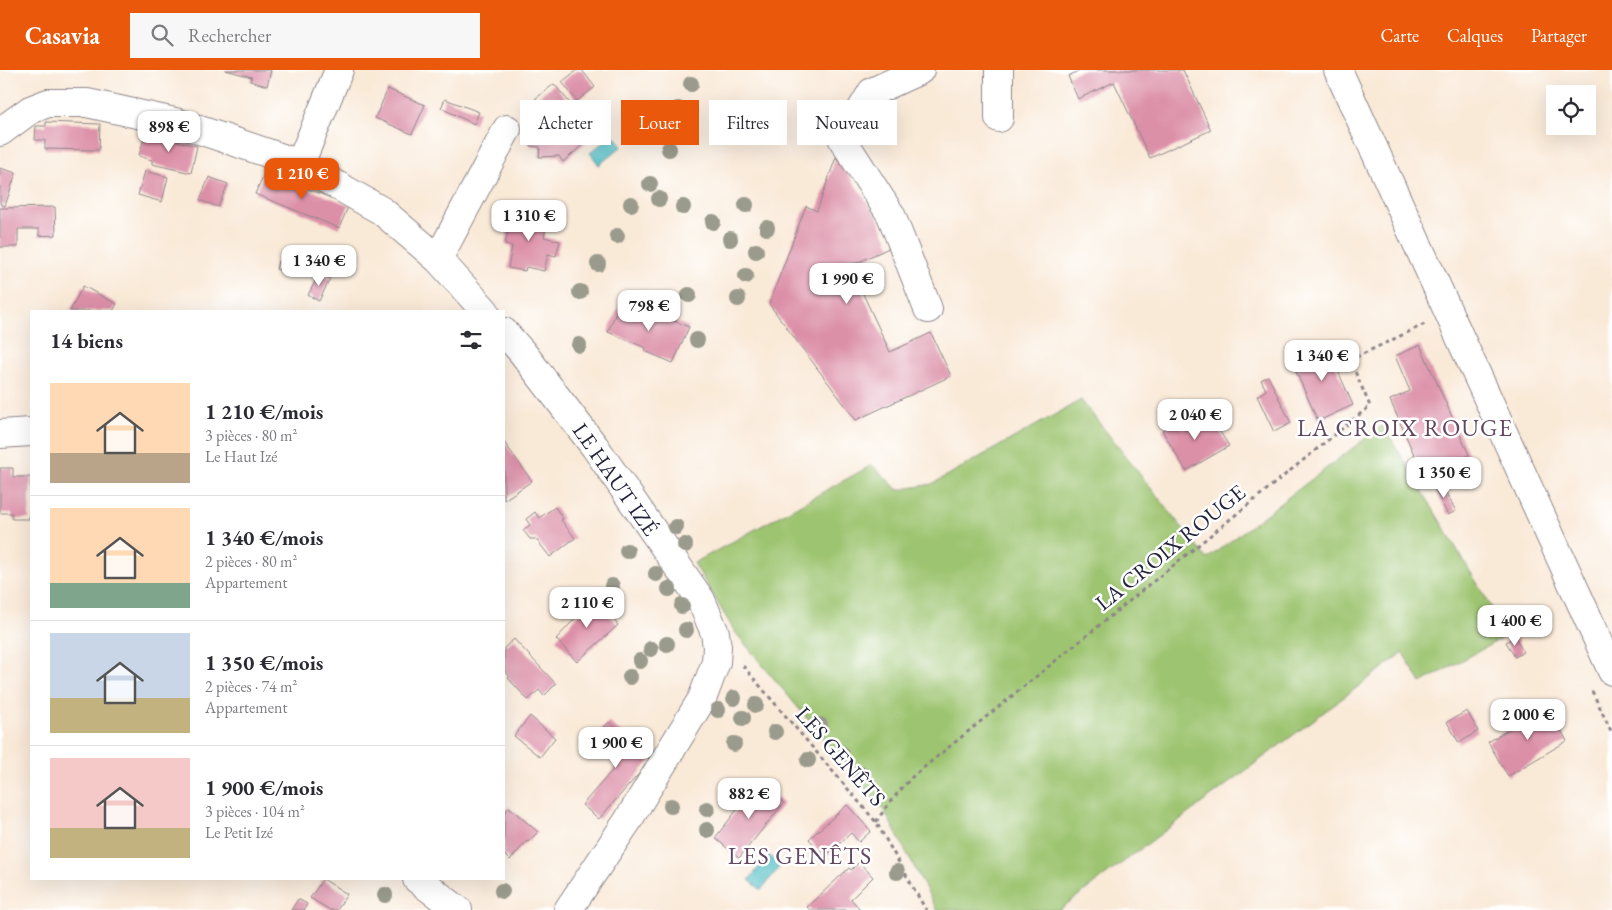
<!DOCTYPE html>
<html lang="fr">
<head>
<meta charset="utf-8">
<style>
	:root { --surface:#fff; --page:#f7f7f7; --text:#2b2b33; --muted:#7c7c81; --line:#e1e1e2; --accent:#ea580c }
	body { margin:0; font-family:"EB Garamond",serif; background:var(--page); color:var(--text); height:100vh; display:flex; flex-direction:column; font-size:19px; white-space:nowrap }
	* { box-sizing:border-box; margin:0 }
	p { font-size:16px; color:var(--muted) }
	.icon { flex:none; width:28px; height:28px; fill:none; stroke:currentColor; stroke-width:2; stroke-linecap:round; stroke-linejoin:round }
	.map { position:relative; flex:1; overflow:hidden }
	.details { position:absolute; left:30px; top:240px; width:475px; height:570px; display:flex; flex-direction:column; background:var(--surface); border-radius:0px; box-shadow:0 5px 20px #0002 }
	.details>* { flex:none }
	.top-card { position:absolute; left:520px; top:30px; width:475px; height:45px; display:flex; gap:10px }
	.buttons { position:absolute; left:1546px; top:15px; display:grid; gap:10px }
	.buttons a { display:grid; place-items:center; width:50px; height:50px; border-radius:0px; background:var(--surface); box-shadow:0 5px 20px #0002; font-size:25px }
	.price { position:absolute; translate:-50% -42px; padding:0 11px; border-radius:10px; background:#fff; color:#222; font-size:16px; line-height:32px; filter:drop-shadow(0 1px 2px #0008) }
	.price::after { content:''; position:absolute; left:50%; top:30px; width:15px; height:11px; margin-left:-8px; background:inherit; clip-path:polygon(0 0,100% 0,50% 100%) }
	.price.current { background:var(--accent); color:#fff }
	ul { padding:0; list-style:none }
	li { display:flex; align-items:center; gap:15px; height:125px; padding:0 20px }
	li+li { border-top:1px solid var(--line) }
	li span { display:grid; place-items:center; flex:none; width:140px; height:100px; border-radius:0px; color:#555 }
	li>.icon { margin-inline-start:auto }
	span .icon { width:60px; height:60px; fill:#fffc; stroke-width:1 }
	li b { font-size:21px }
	h2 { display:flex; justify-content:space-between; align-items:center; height:60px; padding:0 20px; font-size:21px }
	.pill { padding:0 18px; border-radius:0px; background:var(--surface); box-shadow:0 5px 20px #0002; font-size:18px; line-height:45px }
	.pill.current { background:var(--accent); color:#fff }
	header { display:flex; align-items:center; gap:30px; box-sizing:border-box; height:70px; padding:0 25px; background:var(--accent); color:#fff }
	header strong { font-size:24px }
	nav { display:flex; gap:28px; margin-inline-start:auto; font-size:18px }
	.search { width:350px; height:45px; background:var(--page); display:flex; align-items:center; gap:12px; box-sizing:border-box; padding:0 18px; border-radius:0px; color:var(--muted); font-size:19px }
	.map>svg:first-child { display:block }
</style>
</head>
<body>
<header>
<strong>Casavia</strong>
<div class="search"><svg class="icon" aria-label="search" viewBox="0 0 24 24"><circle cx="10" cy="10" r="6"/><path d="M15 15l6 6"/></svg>Rechercher</div>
<nav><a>Carte</a><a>Calques</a><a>Partager</a></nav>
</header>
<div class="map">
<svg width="1612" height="840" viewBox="0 0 1612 840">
	<rect width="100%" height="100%" fill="#fff"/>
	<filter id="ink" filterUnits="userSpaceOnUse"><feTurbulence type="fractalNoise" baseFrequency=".02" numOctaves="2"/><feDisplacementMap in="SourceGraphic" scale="10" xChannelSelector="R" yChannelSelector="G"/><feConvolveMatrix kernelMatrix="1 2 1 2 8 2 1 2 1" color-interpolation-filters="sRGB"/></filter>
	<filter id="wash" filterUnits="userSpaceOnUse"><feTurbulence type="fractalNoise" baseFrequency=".0096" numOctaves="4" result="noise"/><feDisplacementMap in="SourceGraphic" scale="20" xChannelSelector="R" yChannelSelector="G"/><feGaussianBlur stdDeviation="1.12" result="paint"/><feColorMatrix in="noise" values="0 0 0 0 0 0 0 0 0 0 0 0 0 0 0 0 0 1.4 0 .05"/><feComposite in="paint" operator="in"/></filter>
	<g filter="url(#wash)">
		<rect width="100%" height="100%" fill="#f9e9d7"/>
		<!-- green -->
		<path fill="#9dc470" stroke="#607356" d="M1081 330 1207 489 1383 355 1508 565 1421 613 1403 583 1059 840H937L885 742 735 562 694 493 872 395 898 420 932 414Z"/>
		<!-- water -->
		<path fill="#4ebdc4" stroke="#387080" d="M613 64 622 76 599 95 590 83Z
			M768 785 781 795 761 820 749 810Z"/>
		<g id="blocks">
			<!-- building -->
			<path fill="#dc90a8" d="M225 0H271L267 16 250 11 252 7Z
				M577 0H582L595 17 577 31 562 12Z
				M1081 0H1183L1211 60 1150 88 1114 12 1078 29 1068 6Z
				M554 14 580 45 575 49 586 63 582 67 586 72 563 92 559 86 539 87 540 77 530 76 532 54 551 57 555 53 535 29Z
				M388 19 425 35 412 64 375 48Z
				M445 29 479 42 474 54 441 38Z
				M46 52 100 54 99 80 45 79V70H35L36 56H46Z
				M145 64 197 76 191 103 152 94V90L139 86Z
				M836 87 877 146 891 177 850 196 890 282 931 263 951 306 856 350 769 234 806 136 817 141Z
				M0 98 16 103 5 136 0 134Z
				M145 101 168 107 162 132 138 125Z
				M265 102 349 135 339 158 255 124Z
				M209 107 228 114 218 137 200 130Z
				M55 137 56 165 39 166V159H18V177H0V138Z
				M513 140 548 148 544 167 560 171 556 186 548 184 544 201 526 197 525 201 508 198 512 176 505 174Z
				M278 191 290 195 287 203 276 199Z
				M319 204 330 209 319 231 308 225Z
				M83 216 117 234 113 241H70Z
				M620 233 658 249 660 245 689 257 673 293 645 281 646 278 608 262Z
				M1325 272 1353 335 1318 351 1290 288Z
				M1420 275 1469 385 1423 405 1390 330 1410 321 1395 286Z
				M1268 306 1291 353 1274 362 1257 326 1266 320 1261 310Z
				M1209 344 1229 376 1186 401 1162 360 1178 350 1183 359Z
				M504 372 532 411 504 430Z
				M0 398H13V407H31L29 449H12V443H0Z
				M1440 412 1456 441 1448 445 1433 416Z
				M555 437 563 449 561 450 575 468 550 487 536 469H530L523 460 530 455 526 449 535 442 539 448Z
				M595 523 609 539 606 542 618 555 577 592 556 569 584 539 582 535Z
				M1515 566 1523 582 1515 587 1506 572Z
				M514 569 556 614 544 626 539 620 528 630 508 608 510 607 504 600V578Z
				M1547 636 1567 671 1508 706 1488 672Z
				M1467 641 1478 661 1459 673 1447 652Z
				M530 646 555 668 540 687 514 666Z
				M609 652 651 690 599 749 582 735 618 694 592 670Z
				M758 713 784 733 739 788 715 768Z
				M847 735 871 761 859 772 851 763 825 787 809 769Z
				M509 737 538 762 528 772 527 771 510 790 504 784V743Z
				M859 792 873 807 851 829 861 840H810L807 837 849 798 851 800Z
				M323 809 347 824 337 840H330L310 828Z
				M298 829 307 834 304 840H291Z"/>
		</g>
	</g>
	<g filter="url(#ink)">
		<use href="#blocks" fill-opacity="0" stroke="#8e8689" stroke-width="1"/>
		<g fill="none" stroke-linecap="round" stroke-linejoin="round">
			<defs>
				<path id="minor" d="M920 0 872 22 843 70 891 145 928 239
					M999 0V48
					M0 62 30 40 48 33H87L179 53 300 94 382 141 438 189 485 241
					M300 94 339 0
					M438 189 507 59
					M504 262 522 282 595 377 701 530 715 563 717 577 716 592 702 629 627 752 568 840
					M0 364 31 362
					M417 809 458 840"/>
				<path id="major" d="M1338 0 1612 601"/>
			</defs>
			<!-- minor casing -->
			<use href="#minor" stroke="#8e8689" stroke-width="30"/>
			<!-- major casing -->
			<use href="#major" stroke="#8e8689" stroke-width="30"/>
			<!-- path -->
			<path stroke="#8e8689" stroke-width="3" stroke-dasharray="4 4" stroke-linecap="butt" d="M743 596 876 752 926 840
				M1592 621 1612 663
				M876 752 889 733 912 707 1370 336 1350 290 1425 254"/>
			<!-- minor -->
			<use href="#minor" stroke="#fff" stroke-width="28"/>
			<!-- major -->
			<use href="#major" stroke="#fff" stroke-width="28"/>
		</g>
		<!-- trees -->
		<g fill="#9a9b8c">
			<circle cx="691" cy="14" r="8"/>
			<circle cx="678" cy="39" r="8"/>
			<circle cx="669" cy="79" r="8"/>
			<circle cx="650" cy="114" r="8"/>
			<circle cx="659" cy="129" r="8"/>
			<circle cx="631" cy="134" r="8"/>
			<circle cx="746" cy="135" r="8"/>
			<circle cx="683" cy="137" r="8"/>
			<circle cx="713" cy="152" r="8"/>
			<circle cx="767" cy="158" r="8"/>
			<circle cx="617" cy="166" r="8"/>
			<circle cx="730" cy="169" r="8"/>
			<circle cx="756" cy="181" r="8"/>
			<circle cx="598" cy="194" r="8"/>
			<circle cx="746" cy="206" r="8"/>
			<circle cx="580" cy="222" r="8"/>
			<circle cx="689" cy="225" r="8"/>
			<circle cx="738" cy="229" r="8"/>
			<circle cx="697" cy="270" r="8"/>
			<circle cx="579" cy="275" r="8"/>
			<circle cx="676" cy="457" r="8"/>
			<circle cx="685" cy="475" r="8"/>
			<circle cx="627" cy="481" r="8"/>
			<circle cx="656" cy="504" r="8"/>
			<circle cx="612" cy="516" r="8"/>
			<circle cx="669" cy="519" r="8"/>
			<circle cx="682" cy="536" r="8"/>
			<circle cx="686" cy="560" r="8"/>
			<circle cx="667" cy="574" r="8"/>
			<circle cx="651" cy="579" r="8"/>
			<circle cx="640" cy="591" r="8"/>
			<circle cx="630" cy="607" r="8"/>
			<circle cx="734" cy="628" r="8"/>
			<circle cx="756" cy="635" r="8"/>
			<circle cx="718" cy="640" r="8"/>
			<circle cx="743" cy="648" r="8"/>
			<circle cx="820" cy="655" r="8"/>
			<circle cx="775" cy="662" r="8"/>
			<circle cx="734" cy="674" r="8"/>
			<circle cx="841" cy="683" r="8"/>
			<circle cx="808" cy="690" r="8"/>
			<circle cx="860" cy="704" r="8"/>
			<circle cx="671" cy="736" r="8"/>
			<circle cx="707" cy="739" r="8"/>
			<circle cx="707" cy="760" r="8"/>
			<circle cx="897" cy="802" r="8"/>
			<circle cx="502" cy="821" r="8"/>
			<circle cx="385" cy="825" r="8"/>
		</g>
	</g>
	<g text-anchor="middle" stroke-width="5" stroke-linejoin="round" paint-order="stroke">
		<!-- street labels -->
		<g font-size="22" fill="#22223b" stroke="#fff">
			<text transform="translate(616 409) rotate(55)" y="8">LE HAUT IZÉ</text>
			<text transform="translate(1170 477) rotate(-39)" y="8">LA CROIX ROUGE</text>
			<text transform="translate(841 686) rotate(49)" y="8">LES GENÊTS</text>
		</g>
		<!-- neighbourhood labels -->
		<g font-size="24" letter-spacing="1" fill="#634861" stroke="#fff">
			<text x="1405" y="366">LA CROIX ROUGE</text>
			<text x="800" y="794">LES GENÊTS</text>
		</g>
	</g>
</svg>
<div class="buttons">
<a><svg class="icon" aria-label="locate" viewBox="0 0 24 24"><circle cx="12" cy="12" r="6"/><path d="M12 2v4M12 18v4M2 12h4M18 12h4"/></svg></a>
</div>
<b class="price" style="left:169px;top:83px">898 €</b>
<b class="price current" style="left:302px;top:130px">1 210 €</b>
<b class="price" style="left:529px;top:172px">1 310 €</b>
<b class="price" style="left:319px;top:217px">1 340 €</b>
<b class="price" style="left:847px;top:235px">1 990 €</b>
<b class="price" style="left:649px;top:262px">798 €</b>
<b class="price" style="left:1322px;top:312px">1 340 €</b>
<b class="price" style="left:1195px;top:371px">2 040 €</b>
<b class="price" style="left:1444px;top:429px">1 350 €</b>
<b class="price" style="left:587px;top:559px">2 110 €</b>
<b class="price" style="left:1515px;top:577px">1 400 €</b>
<b class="price" style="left:1528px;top:671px">2 000 €</b>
<b class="price" style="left:616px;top:699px">1 900 €</b>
<b class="price" style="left:749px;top:750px">882 €</b>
<div class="top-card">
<a class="pill">Acheter</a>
<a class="pill current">Louer</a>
<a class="pill">Filtres</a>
<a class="pill">Nouveau</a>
</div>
<section class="details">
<h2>14 biens<svg class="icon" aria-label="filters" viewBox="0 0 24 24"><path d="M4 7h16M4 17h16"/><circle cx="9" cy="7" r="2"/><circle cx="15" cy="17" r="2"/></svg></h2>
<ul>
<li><span style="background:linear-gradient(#ffd9b3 70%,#b9a48a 0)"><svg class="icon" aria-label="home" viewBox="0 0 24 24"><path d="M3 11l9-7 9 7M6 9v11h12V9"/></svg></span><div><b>1 210 €/mois</b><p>3 pièces · 80 m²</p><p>Le Haut Izé</p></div></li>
<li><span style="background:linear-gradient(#ffd9b3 75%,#7fa58c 0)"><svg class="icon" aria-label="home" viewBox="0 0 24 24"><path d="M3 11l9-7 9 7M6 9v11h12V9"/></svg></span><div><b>1 340 €/mois</b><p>2 pièces · 80 m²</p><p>Appartement</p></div></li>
<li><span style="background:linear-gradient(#c9d6e8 65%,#c2b280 0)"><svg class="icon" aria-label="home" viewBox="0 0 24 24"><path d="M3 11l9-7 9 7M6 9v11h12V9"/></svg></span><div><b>1 350 €/mois</b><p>2 pièces · 74 m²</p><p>Appartement</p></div></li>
<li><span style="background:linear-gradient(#f6c9c9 70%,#c2b280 0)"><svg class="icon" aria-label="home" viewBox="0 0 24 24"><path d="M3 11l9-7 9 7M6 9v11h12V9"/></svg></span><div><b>1 900 €/mois</b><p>3 pièces · 104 m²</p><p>Le Petit Izé</p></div></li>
</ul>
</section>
</div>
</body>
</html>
